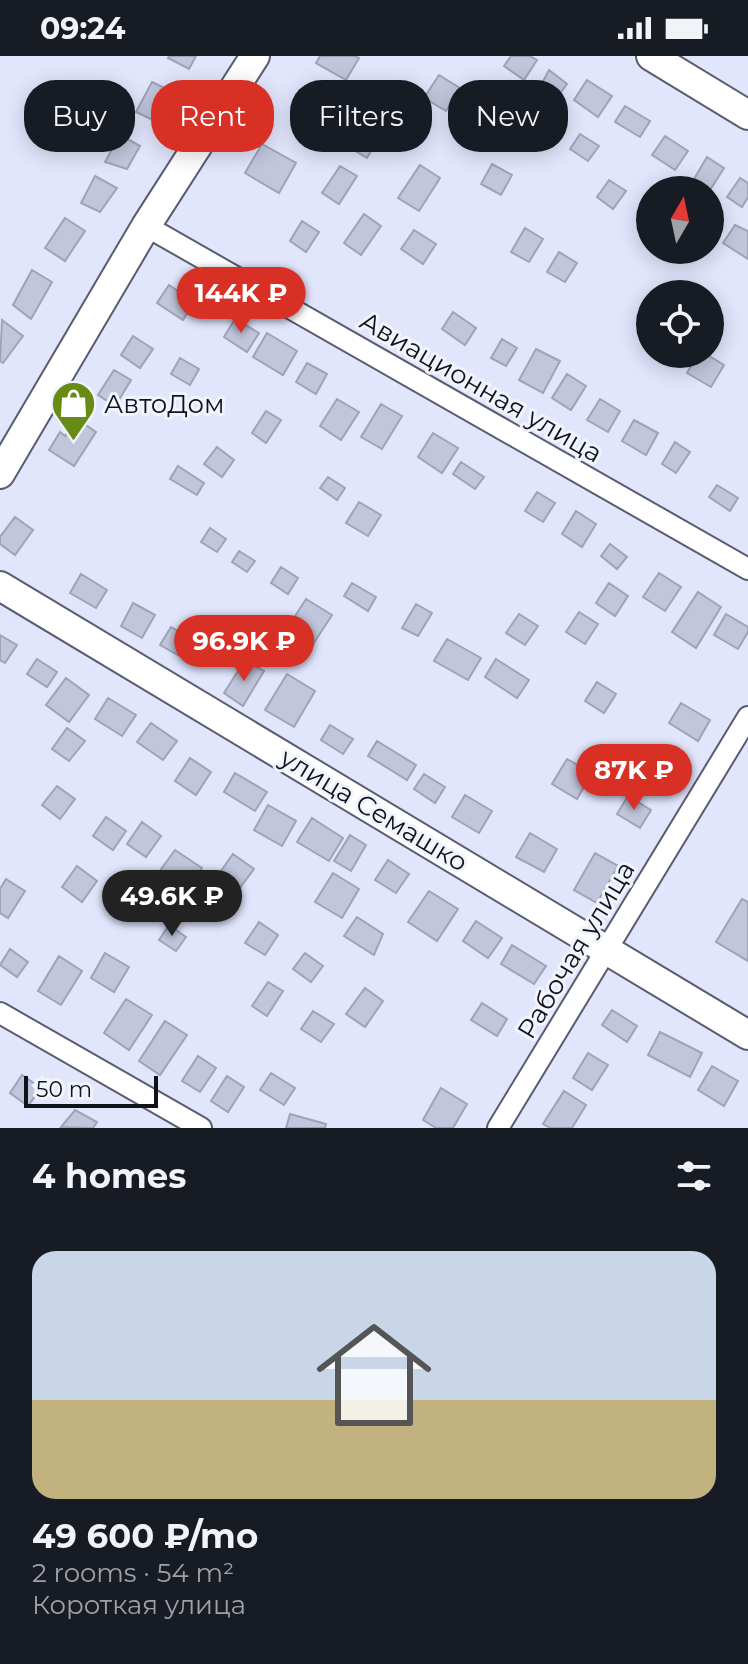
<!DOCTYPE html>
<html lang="en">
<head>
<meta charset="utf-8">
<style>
	:root { --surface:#171b24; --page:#242831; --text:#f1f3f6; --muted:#9ea1a6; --line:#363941; --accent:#d93025 }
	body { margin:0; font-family:Montserrat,sans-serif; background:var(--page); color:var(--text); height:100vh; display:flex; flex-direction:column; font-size:30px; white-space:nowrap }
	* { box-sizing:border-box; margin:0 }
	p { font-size:26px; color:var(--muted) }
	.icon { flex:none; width:44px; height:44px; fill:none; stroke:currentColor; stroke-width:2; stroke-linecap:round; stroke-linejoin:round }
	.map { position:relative; height:1072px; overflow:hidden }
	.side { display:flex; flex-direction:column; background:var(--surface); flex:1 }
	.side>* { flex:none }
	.guide { position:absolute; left:24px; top:24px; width:700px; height:72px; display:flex; gap:16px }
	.needle { width:52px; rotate:9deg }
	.fabs { position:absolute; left:636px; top:120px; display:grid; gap:16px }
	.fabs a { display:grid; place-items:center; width:88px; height:88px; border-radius:50%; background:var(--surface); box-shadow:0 4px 20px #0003; font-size:40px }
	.scale { position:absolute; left:24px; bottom:20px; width:134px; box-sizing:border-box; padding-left:8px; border:4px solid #11121a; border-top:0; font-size:22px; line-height:28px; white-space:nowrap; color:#11121a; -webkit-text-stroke:6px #f2f4fd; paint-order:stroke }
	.price { position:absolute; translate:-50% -68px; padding:0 18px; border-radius:28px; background:var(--accent); color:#fff; font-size:26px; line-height:52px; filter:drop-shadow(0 2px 4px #0008) }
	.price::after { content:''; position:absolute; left:50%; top:48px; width:24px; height:18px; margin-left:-12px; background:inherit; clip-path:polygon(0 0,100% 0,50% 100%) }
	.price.current { background:#222; color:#fff }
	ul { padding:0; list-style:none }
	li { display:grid; align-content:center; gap:16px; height:424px; padding:0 32px }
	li+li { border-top:2px solid var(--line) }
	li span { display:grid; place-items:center; height:248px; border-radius:24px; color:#555 }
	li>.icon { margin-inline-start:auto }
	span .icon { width:144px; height:144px; fill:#fffc; stroke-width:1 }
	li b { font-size:34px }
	h2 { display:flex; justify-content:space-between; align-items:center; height:96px; padding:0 32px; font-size:34px }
	.tag { padding:0 28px; border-radius:32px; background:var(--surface); box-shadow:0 4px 20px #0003; font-size:28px; line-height:72px }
	.tag.current { background:var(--accent); color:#fff }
	.status { display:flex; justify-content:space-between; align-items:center; height:56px; padding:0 40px; background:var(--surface); direction:ltr }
	.status svg { height:22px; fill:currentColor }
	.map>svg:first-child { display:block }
</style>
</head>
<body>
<div class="status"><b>09:24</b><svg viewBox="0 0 49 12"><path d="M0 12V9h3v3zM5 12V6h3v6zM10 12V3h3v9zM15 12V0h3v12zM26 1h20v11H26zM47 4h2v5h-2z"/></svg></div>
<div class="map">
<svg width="748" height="1072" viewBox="0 0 748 1072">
	<rect width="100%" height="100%" fill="#e2e6fd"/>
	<!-- building -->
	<path fill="#c2c6dc" stroke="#9ea3b7" stroke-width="2" d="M169 0H196L189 13 168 2Z
		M320 0H355L359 2 346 24 316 7Z
		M511 0H530L537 4 524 24 504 10Z
		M549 14 567 28 559 39 541 29Z
		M439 19 460 32 446 55 424 42Z
		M587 24 612 40 598 61 574 44Z
		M152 26 173 36 157 66 136 56Z
		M321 45 341 57 320 92 299 80Z
		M625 50 650 65 640 81 615 66Z
		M363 64 383 75 367 102 347 90Z
		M580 78 599 90 588 105 570 93Z
		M120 79 140 90 127 113 105 106Z
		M665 80 688 95 675 114 652 99Z
		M262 88 296 107 279 137 245 117Z
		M707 101 724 112 710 134 694 123Z
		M492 108 512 119 501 139 481 128Z
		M420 109 440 122 419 155 398 142Z
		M340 110 357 120 339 148 322 137Z
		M95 120 117 132 100 156 81 147Z
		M740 122 748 127V141L742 151 727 141Z
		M609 124 626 135 613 153 597 141Z
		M364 158 381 170 361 199 344 187Z
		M65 162 85 175 65 205 45 192Z
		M302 165 319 176 306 196 290 185Z
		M735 169 748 175V203L723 187Z
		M525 172 543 183 529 206 511 196Z
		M414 174 436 188 423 208 401 193Z
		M559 196 577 207 565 226 547 216Z
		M32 214 52 226 31 263 13 249Z
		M169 229 194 246 183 264 157 247Z
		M453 256 476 272 465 289 442 273Z
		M235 263 259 277 247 296 224 281Z
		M2 264 23 280 3 307 0 305Z
		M267 277 297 295 283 319 253 301Z
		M133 280 153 293 140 312 121 299Z
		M502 283 517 292 506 310 491 302Z
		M536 293 560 305 543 337 519 324Z
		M698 298H706L724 309 711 331 687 317Z
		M180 302 199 313 190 329 171 318Z
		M307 307 327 318 316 338 296 326Z
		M114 314 131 324 115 350 98 339Z
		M567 318 586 330 571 354 552 342Z
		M337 343 359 356 341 384 320 370Z
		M600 343 620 355 608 376 587 364Z
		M381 348 402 360 382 393 361 381Z
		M266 355 281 364 266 387 252 377Z
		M77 363 96 376 74 410 49 394 60 376 65 380Z
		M634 364 658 377 646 399 622 385Z
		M433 377 458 392 442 417 418 401Z
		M675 386 690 396 676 417 662 408Z
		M217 391 234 404 222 421 204 408Z
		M461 406 484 421 475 433 453 418Z
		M178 410 204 427 197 439 170 423Z
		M328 421 345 432 337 444 320 432Z
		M717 429 738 442 730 455 709 441Z
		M537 436 555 447 543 466 525 455Z
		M359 446 381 459 368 480 346 467Z
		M576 455 596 468 582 491 562 478Z
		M15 461 33 474 15 499 0 488V481Z
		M210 472 226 483 217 496 201 486Z
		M610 488 627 501 617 513 601 500Z
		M239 495 255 505 247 516 232 506Z
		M281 511 298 522 288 538 271 527Z
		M659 517 681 531 665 555 643 541Z
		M81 518 107 534 96 552 70 537Z
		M352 527 376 541 368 555 344 540Z
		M609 527 628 540 615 560 596 547Z
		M698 536 721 551 696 592 672 576Z
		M306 543 332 559 310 593 284 577Z
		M133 547 155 559 142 582 121 570Z
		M416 548 432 557 418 580 402 572Z
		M579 556 598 568 585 588 566 576Z
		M519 558 538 570 525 589 506 577Z
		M726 558 748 571V576L738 593 714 579Z
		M171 571 203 589 192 607 160 589Z
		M0 579 17 589 5 607 0 604Z
		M447 583 481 602 468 624 434 605Z
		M37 603 57 616 47 631 27 618Z
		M496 603 529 624 517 642 485 621Z
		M245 604 264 615 243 650 224 637Z
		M287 618 315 635 294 671 265 654Z
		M66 622 89 639 69 666 46 649Z
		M597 626 616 638 604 657 585 645Z
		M108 642 136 659 122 680 95 663Z
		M681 647 710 664 698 685 669 667Z
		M151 667 177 685 163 704 137 686Z
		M330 669 353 683 343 698 321 684Z
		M67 672 85 685 69 705 52 693Z
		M377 685 416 709 407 724 368 700Z
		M654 692 679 707 666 729 651 720 658 710 647 703Z
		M190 702 211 716 196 739 175 725Z
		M567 703 592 717 577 743 552 728Z
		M235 717 267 736 255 755 224 736Z
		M424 718 445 731 435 747 414 733Z
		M57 730 75 743 60 763 42 749Z
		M465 739 492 755 479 777 452 761Z
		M628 740 651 754 640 772 617 758Z
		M268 749 296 765 282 790 254 774Z
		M106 761 126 775 113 794 93 780Z
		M312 762 343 782 329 805 297 786Z
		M142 766 161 780 146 801 127 788Z
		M530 777 557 793 544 816 516 801Z
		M350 779 366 789 351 815 334 805Z
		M175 794 202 812 187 835 159 816Z
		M595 797 618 810 597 847 574 834Z
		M233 798 254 813 236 837 216 822Z
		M388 804 409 818 396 837 375 824Z
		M77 810 97 825 82 846 62 831Z
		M333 817 359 833 342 862 315 846Z
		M6 823 25 835 8 862 0 857V833Z
		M128 824 144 835 128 858 112 847Z
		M429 835 458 853 437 885 408 866Z
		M742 843 748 846V905L716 886Z
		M357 861 383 878 374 899 344 880Z
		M476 865 502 882 488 902 463 885Z
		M259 866 278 879 265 899 245 887Z
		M169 869 186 881 176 895 159 884Z
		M512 889 546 910 534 928 501 908Z
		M10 893 28 906 17 921 0 909Z
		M105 897 129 911 114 936 91 922Z
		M305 897 323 910 311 926 293 913Z
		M59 900 82 915 61 949 38 935Z
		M268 926 283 935 267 960 252 950Z
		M365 932 383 945 365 971 346 958Z
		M126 943 152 959 129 994 104 977Z
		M482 947 507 963 497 980 471 964Z
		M612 954 637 970 627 986 602 969Z
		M313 955 334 968 321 986 301 973Z
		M165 965 187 979 160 1019 139 1005Z
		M660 976 702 997 690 1021 648 999Z
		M588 997 608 1009 592 1034 573 1022Z
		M198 1000 216 1012 200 1036 182 1025Z
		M712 1010 738 1025 724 1050 698 1034Z
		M271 1017 295 1032 284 1049 260 1034Z
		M22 1019 41 1032 28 1050 10 1037Z
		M227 1020 244 1031 228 1056 211 1045Z
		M441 1032 467 1048 453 1072H436L423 1064Z
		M564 1035 586 1049 572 1072H550L543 1068Z
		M75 1054 97 1066 93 1072 61 1071Z
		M290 1058 326 1068 325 1072H286Z"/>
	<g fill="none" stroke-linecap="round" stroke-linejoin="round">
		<defs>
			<path id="street" d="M146 170 748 513
				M0 957 201 1072
				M498 1072 748 661"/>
			<path id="secondary" d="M651 0 748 59
				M0 418 146 170 255 0
				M0 530 748 979"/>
		</defs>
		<!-- street casing -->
		<use href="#street" stroke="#595c6f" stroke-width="24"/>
		<!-- secondary casing -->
		<use href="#secondary" stroke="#595c6f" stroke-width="32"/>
		<!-- street -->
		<use href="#street" stroke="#fff" stroke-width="20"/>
		<!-- secondary -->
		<use href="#secondary" stroke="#fff" stroke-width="28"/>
	</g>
	<!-- icons -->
	<defs>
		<symbol id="shop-pin" viewBox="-11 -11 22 30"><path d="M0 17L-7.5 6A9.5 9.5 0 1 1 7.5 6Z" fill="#678c16" stroke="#f2f4fd"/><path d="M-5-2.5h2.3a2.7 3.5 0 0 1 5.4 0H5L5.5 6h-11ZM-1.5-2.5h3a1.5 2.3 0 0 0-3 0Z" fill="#fff"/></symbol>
	</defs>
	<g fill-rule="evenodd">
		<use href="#shop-pin" x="48" y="322" width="51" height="69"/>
	</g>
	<g text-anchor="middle" stroke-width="6" stroke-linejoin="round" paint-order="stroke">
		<!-- street labels -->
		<g font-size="26" fill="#11121a" stroke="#f2f4fd">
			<text transform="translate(481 331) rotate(30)" y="9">Авиационная улица</text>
			<text transform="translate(374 754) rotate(31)" y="9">улица Семашко</text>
			<text transform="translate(576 894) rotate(-59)" y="9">Рабочая улица</text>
		</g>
		<!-- poi labels -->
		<g font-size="26" fill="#11121a" stroke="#f2f4fd" text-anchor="start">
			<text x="104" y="357">АвтоДом</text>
		</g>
	</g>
</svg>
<div class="fabs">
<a><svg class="needle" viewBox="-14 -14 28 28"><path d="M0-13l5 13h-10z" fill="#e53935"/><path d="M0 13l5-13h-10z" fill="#9ea1a6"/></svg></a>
<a><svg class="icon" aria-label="locate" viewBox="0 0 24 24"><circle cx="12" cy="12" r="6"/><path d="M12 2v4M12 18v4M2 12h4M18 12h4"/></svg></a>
</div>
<div class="scale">50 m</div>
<b class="price" style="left:241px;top:279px">144K ₽</b>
<b class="price" style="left:244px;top:627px">96.9K ₽</b>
<b class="price" style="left:634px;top:756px">87K ₽</b>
<b class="price current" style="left:172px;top:882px">49.6K ₽</b>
<div class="guide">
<a class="tag">Buy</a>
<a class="tag current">Rent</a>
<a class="tag">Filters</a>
<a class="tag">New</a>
</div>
</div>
<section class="side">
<h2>4 homes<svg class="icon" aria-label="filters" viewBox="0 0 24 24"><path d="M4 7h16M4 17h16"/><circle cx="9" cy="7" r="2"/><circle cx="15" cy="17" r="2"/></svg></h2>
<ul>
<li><span style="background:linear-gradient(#c9d6e8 60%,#c2b280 0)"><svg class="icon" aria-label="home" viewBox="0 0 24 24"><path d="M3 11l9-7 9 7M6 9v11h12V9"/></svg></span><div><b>49 600 ₽/mo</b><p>2 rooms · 54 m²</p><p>Короткая улица</p></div></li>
</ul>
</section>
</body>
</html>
